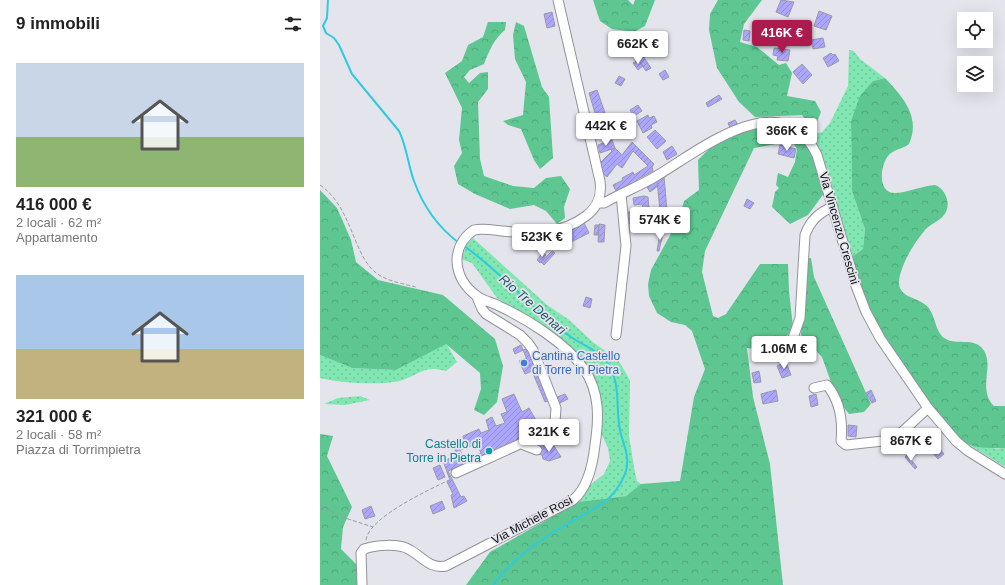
<!DOCTYPE html>
<html lang="it">
<head>
<meta charset="utf-8">
<style>
	:root { --surface:#fff; --page:#f6f6f6; --text:#222; --muted:#767676; --accent:#ac1a4e }
	body { margin:0; font-family:Arial,sans-serif; background:var(--page); color:var(--text); height:100vh; display:flex; flex-direction:column; font-size:15px; white-space:nowrap }
	* { box-sizing:border-box; margin:0 }
	p { font-size:13px; color:var(--muted) }
	.icon { flex:none; width:22px; height:22px; fill:none; stroke:currentColor; stroke-width:2; stroke-linecap:round; stroke-linejoin:round }
	.map { position:relative; flex:1; overflow:hidden }
	.side { display:flex; flex-direction:column; background:var(--surface); width:320px }
	.side>* { flex:none }
	.buttons { position:absolute; left:637px; top:12px; display:grid; gap:8px }
	.buttons a { display:grid; place-items:center; width:36px; height:36px; border-radius:0px; background:var(--surface); box-shadow:0 4px 16px #0002; font-size:20px }
	.price { position:absolute; translate:-50% -34px; padding:0 9px; border-radius:4px; background:#fff; color:#222; font-size:13px; line-height:26px; filter:drop-shadow(0 1px 2px #0008) }
	.price::after { content:''; position:absolute; left:50%; top:24px; width:12px; height:9px; margin-left:-6px; background:inherit; clip-path:polygon(0 0,100% 0,50% 100%) }
	.price.selected { background:var(--accent); color:#fff }
	ul { padding:0; list-style:none }
	li { display:grid; align-content:center; gap:8px; height:212px; padding:0 16px }
	li span { display:grid; place-items:center; height:124px; border-radius:0px; color:#555 }
	li>.icon { margin-inline-start:auto }
	span .icon { width:72px; height:72px; fill:#fffc; stroke-width:1 }
	li b { font-size:17px }
	h2 { display:flex; justify-content:space-between; align-items:center; height:48px; padding:0 16px; font-size:17px }
	main { display:flex; flex:1; min-height:0 }
	.map>svg:first-child { display:block }
</style>
</head>
<body>
<main>
<section class="side">
<h2>9 immobili<svg class="icon" aria-label="filters" viewBox="0 0 24 24"><path d="M4 7h16M4 17h16"/><circle cx="9" cy="7" r="2"/><circle cx="15" cy="17" r="2"/></svg></h2>
<ul>
<li><span style="background:linear-gradient(#c9d6e8 60%,#8fb573 0)"><svg class="icon" aria-label="home" viewBox="0 0 24 24"><path d="M3 11l9-7 9 7M6 9v11h12V9"/></svg></span><div><b>416 000 €</b><p>2 locali · 62 m²</p><p>Appartamento</p></div></li>
<li><span style="background:linear-gradient(#a9c7e8 60%,#c2b280 0)"><svg class="icon" aria-label="home" viewBox="0 0 24 24"><path d="M3 11l9-7 9 7M6 9v11h12V9"/></svg></span><div><b>321 000 €</b><p>2 locali · 58 m²</p><p>Piazza di Torrimpietra</p></div></li>
</ul>
</section>
<div class="map">
<svg width="685" height="585" viewBox="0 0 685 585">
	<defs>
		<pattern id="grass-dots" width="8" height="8" patternUnits="userSpaceOnUse"><rect width="8" height="8" fill="#80e7b2"/><path d="M2 2h.1M6 6h.1" fill="none" stroke="#6dc598" stroke-width="1.8" stroke-linecap="round"/></pattern>
		<pattern id="forest-crowns" width="20" height="18" patternUnits="userSpaceOnUse"><rect width="20" height="18" fill="#5dc691"/><path d="M2 6a3 3 0 1 1 6 0M12 15a3 3 0 1 1 6 0" fill="none" stroke="#50a97c"/></pattern>
		<pattern id="building-hatch" width="6" height="6" patternUnits="userSpaceOnUse"><rect width="6" height="6" fill="#aca6fe"/><path d="M-1 1l2-2M0 6l6-6M5 7l2-2" fill="none" stroke="#938ed9"/></pattern>
	</defs>
	<rect width="100%" height="100%" fill="#e4e4ed"/>
	<!-- grass -->
	<path fill="url(#grass-dots)" d="M529 50 534 51 540 59 565 78 553 81 531 121 532 191 545 229 543 249 533 256 516 210 479 129 480 126 494 134 502 132 510 123 528 86Z
		M153 238 227 305 248 319 274 343 298 360 306 373 310 381 309 436 315 473 317 481 321 484 306 496 258 502 269 486 284 474 290 461 288 448 281 433 275 382 213 320 177 298 152 263 141 259 147 244Z
		M126 343 137 362 126 371C105 365 101 373 83 380 65 386 18 383 0 378V355L32 368 76 370Z
		M40 396 50 400 25 405 4 404 18 398Z
		M648 444 677 449 685 448V467Z"/>
	<!-- forest -->
	<path fill="url(#forest-crowns)" d="M273 0H308L313 5 315 0H335L325 26 314 32 292 29 280 21Z
		M398 0H442L424 24 420 42 437 47 459 65 466 63 472 73 467 96 495 101 501 112 497 122 488 123 482 115 435 117 419 102 397 68 389 30 390 14Z
		M168 22H186L185 30C174 39 169 51 164 64L150 70 144 77 149 83 160 73 168 72V89L158 102 160 159 164 176 193 186 214 188 226 178 241 176 250 189 244 207 245 218 237 224 226 211 214 205 190 209 155 194 138 184 134 166 142 153 139 140 142 108 125 73 142 61 148 45 163 37Z
		M196 22 204 26 222 87 229 97 233 158 220 169 214 160 201 129 188 125 183 121 203 115 206 82 195 59 193 35Z
		M565 78C583 97 601 117 589 144 583 149 573 149 568 156 560 166 557 194 576 193 589 192 602 186 615 185 626 189 632 205 624 215 620 221 610 224 605 230 594 243 581 264 579 281 578 298 598 297 607 306 616 315 615 334 626 339 636 345 651 338 661 347 677 363 656 388 674 406H685V448C677 449 653 448 646 443 608 413 535 305 533 256L543 249 545 229 532 191 531 121 540 96 553 81Z
		M437 126 474 128 495 155 505 192 488 215 470 224 452 207 455 192 459 188 456 185 458 173 468 177 475 162 477 149 472 141 434 148 385 251 382 272 393 316 398 318 406 314 440 264H468L469 291 473 327 457 351 427 348 433 397 450 464 463 585H146L170 552 258 502 306 496 321 484 360 481 374 397 385 369 372 331 365 325 351 322 337 313 329 296 328 284 331 270 359 219 364 201 379 190 378 160 394 144Z
		M0 190 17 208 31 240 36 262 58 280 123 295 175 339 183 366 177 402 164 415 154 410 161 389 160 373 126 344 76 370 32 368 0 355Z
		M491 258 494 277 551 404 544 412 529 414 517 399 502 357 481 335 485 259Z
		M0 434 13 436 7 456 32 507 23 527 21 549 38 566 37 585H0Z"/>
	<g fill="none" stroke-linecap="round" stroke-linejoin="round">
		<!-- stream -->
		<path stroke="#2ecbe0" stroke-width="2" d="M8 0 7 18 3 26 6 33 14 38 19 45 32 74 79 131C87 147 88 165 94 181 103 206 118 227 139 243
			M143 245C182 273 212 309 251 337 262 345 277 349 286 361 302 383 295 405 300 430 303 445 310 455 306 471 303 480 297 490 290 497 280 507 265 513 252 521 220 540 197 554 173 585"/>
	</g>
	<!-- building -->
	<path fill="url(#building-hatch)" stroke="#9a9aa3" d="M461 0 474 2 468 17 456 12Z
		M499 11 512 16 506 30 494 26Z
		M232 12 235 26 227 28 224 14Z
		M454 24 465 25 464 41 452 40Z
		M424 30 430 31 429 41 423 40Z
		M503 38 505 47 493 49 491 40Z
		M454 48 470 50 468 61 457 60 458 56 453 55Z
		M511 53 513 55 515 54 519 61 508 67 503 58Z
		M323 56 331 68 326 71 318 60Z
		M318 60 323 66 318 70 313 63Z
		M482 64 492 75 483 84 473 72Z
		M345 70 349 77 343 80 339 74Z
		M299 76 305 79 301 86 295 83Z
		M277 90 291 130 281 133 269 93Z
		M399 95 402 99 388 107 386 103Z
		M318 105 322 111 314 116 310 110Z
		M328 115 329 118 334 116 337 122 331 125 332 128 323 133 317 121Z
		M415 120 418 125 410 128 408 123Z
		M335 130 346 141 337 149 327 137Z
		M292 140 295 148 280 153 278 145Z
		M312 142 334 164 332 167 333 171 316 180 318 183 310 187 309 185 296 191 293 185 303 180 302 178 313 172 314 175 328 166 313 151 302 168 297 164 287 177 281 172 278 165 292 151 291 150 295 148 302 155Z
		M460 145 476 149 474 158 458 154Z
		M352 146 357 154 347 160 343 152Z
		M344 176 347 211H340L337 180Z
		M337 180 338 186 330 192 327 187Z
		M324 196 328 197 329 209H323L322 204 314 205 313 198Z
		M427 199 434 203 430 209 424 206Z
		M307 212 322 213V224L306 223Z
		M264 223 269 233 247 244 242 234Z
		M279 224 285 225 284 242H278Z
		M275 225H279L278 235H274Z
		M340 233H343L339 251H337Z
		M232 251 235 253 224 265 221 262Z
		M223 252 226 255 220 263 217 260Z
		M266 297 272 299 270 308 263 306Z
		M201 345 203 350 195 354 193 349Z
		M209 348 231 400 225 402 203 350Z
		M206 358 212 371 205 374 199 361Z
		M466 362 471 375 462 378 457 366Z
		M439 371 441 382 434 383 432 373Z
		M456 390 458 401 443 404 441 394Z
		M551 390 556 401 552 403 546 393Z
		M194 394 202 412 209 408 221 429 156 461 154 456 161 453 157 444 140 450 144 458 150 456 152 461 128 471 141 497 144 496 147 501 134 508 131 495 133 494 127 482 130 480 123 461 137 455 135 450 145 446 143 436 159 429 161 433 169 430 166 420 172 417 176 426 185 423 181 414 187 412 182 399Z
		M245 394 248 399 238 404 235 398Z
		M496 394 498 405 491 407 489 396Z
		M528 425 537 426 536 437 528 436Z
		M614 442 624 454 618 459 608 447Z
		M221 445 234 446 241 457 229 461 223 459 222 455 218 454Z
		M587 455 597 467 595 469 585 457Z
		M120 465 125 477 118 480 113 468Z
		M122 501 125 509 113 514 110 506Z
		M51 506 55 516 45 519 42 510Z"/>
	<g fill="none" stroke-linecap="round" stroke-linejoin="round">
		<defs>
			<path id="minor" d="M278 203H284C300 194 317 187 333 178 378 152 461 81 497 155L536 286 546 312 560 338 608 408 636 441 648 451 685 474
				M296 335 306 246 301 194
				M468 352 480 318 485 235C490 221 499 212 513 207
				M494 388 507 385C520 401 523 421 521 441L526 445 563 441 582 432 608 408
				M202 443 204 445 217 450
				M136 473 202 443 230 427 235 422 236 408 213 350 208 343 200 335 166 314 162 309 157 297
				M42 585 41 553 44 549C56 545 79 543 90 550 103 557 109 569 126 566L253 500C268 488 273 463 275 445 279 419 280 392 264 369 246 343 207 319 179 306 172 302 163 301 157 296 133 279 129 247 154 230 163 228 173 230 182 231 211 234 241 235 266 216 278 207 282 196 280 181L238 0"/>
		</defs>
		<!-- minor casing -->
		<use href="#minor" stroke="#92929b" stroke-width="11"/>
		<!-- path -->
		<path stroke="#9b9ba2" stroke-width="1" stroke-dasharray="4 2" stroke-linecap="butt" d="M0 185C34 208 33 262 61 276 71 282 85 284 96 287
			M0 506 22 517 53 527
			M46 540C49 517 109 490 129 480"/>
		<!-- minor -->
		<use href="#minor" stroke="#fff" stroke-width="9"/>
	</g>
	<!-- markers -->
	<circle fill="#3f7fe0" stroke="#e4e4ed" stroke-width="1.5" cx="204" cy="363" r="4"/>
	<circle fill="#0f9aa8" stroke="#e4e4ed" stroke-width="1.5" cx="169" cy="451" r="4"/>
	<g text-anchor="middle" stroke-width="3.5" stroke-linejoin="round" paint-order="stroke">
		<!-- street labels -->
		<g font-size="12" fill="#0d0d10" stroke="#e4e4ed">
			<text transform="translate(519 228) rotate(74)" y="4">Via Vincenzo Crescini</text>
			<text transform="translate(212 520) rotate(-28)" y="4">Via Michele Rosi</text>
		</g>
		<!-- shop labels -->
		<g font-size="12" fill="#366cbe" stroke="#e4e4ed" text-anchor="start">
			<text x="212" y="360">Cantina Castello<tspan x="212" dy="14">di Torre in Pietra</tspan></text>
		</g>
		<!-- culture labels -->
		<g font-size="12" fill="#0d838f" stroke="#e4e4ed" text-anchor="end">
			<text x="161" y="448">Castello di<tspan x="161" dy="14">Torre in Pietra</tspan></text>
		</g>
		<!-- water labels -->
		<g font-size="13" font-style="italic" fill="#1f5b64" stroke="#e4e4ed">
			<text transform="translate(213 304) rotate(41)" y="5">Rio Tre Denari</text>
		</g>
	</g>
</svg>
<div class="buttons">
<a><svg class="icon" aria-label="locate" viewBox="0 0 24 24"><circle cx="12" cy="12" r="6"/><path d="M12 2v4M12 18v4M2 12h4M18 12h4"/></svg></a>
<a><svg class="icon" aria-label="layers" viewBox="0 0 24 24"><path d="M12 4l9 5-9 5-9-5zM3 14l9 5 9-5"/></svg></a>
</div>
<b class="price selected" style="left:462px;top:54px">416K €</b>
<b class="price" style="left:318px;top:65px">662K €</b>
<b class="price" style="left:286px;top:147px">442K €</b>
<b class="price" style="left:467px;top:152px">366K €</b>
<b class="price" style="left:340px;top:241px">574K €</b>
<b class="price" style="left:222px;top:258px">523K €</b>
<b class="price" style="left:464px;top:370px">1.06M €</b>
<b class="price" style="left:229px;top:453px">321K €</b>
<b class="price" style="left:591px;top:462px">867K €</b>
</div>
</main>
</body>
</html>
